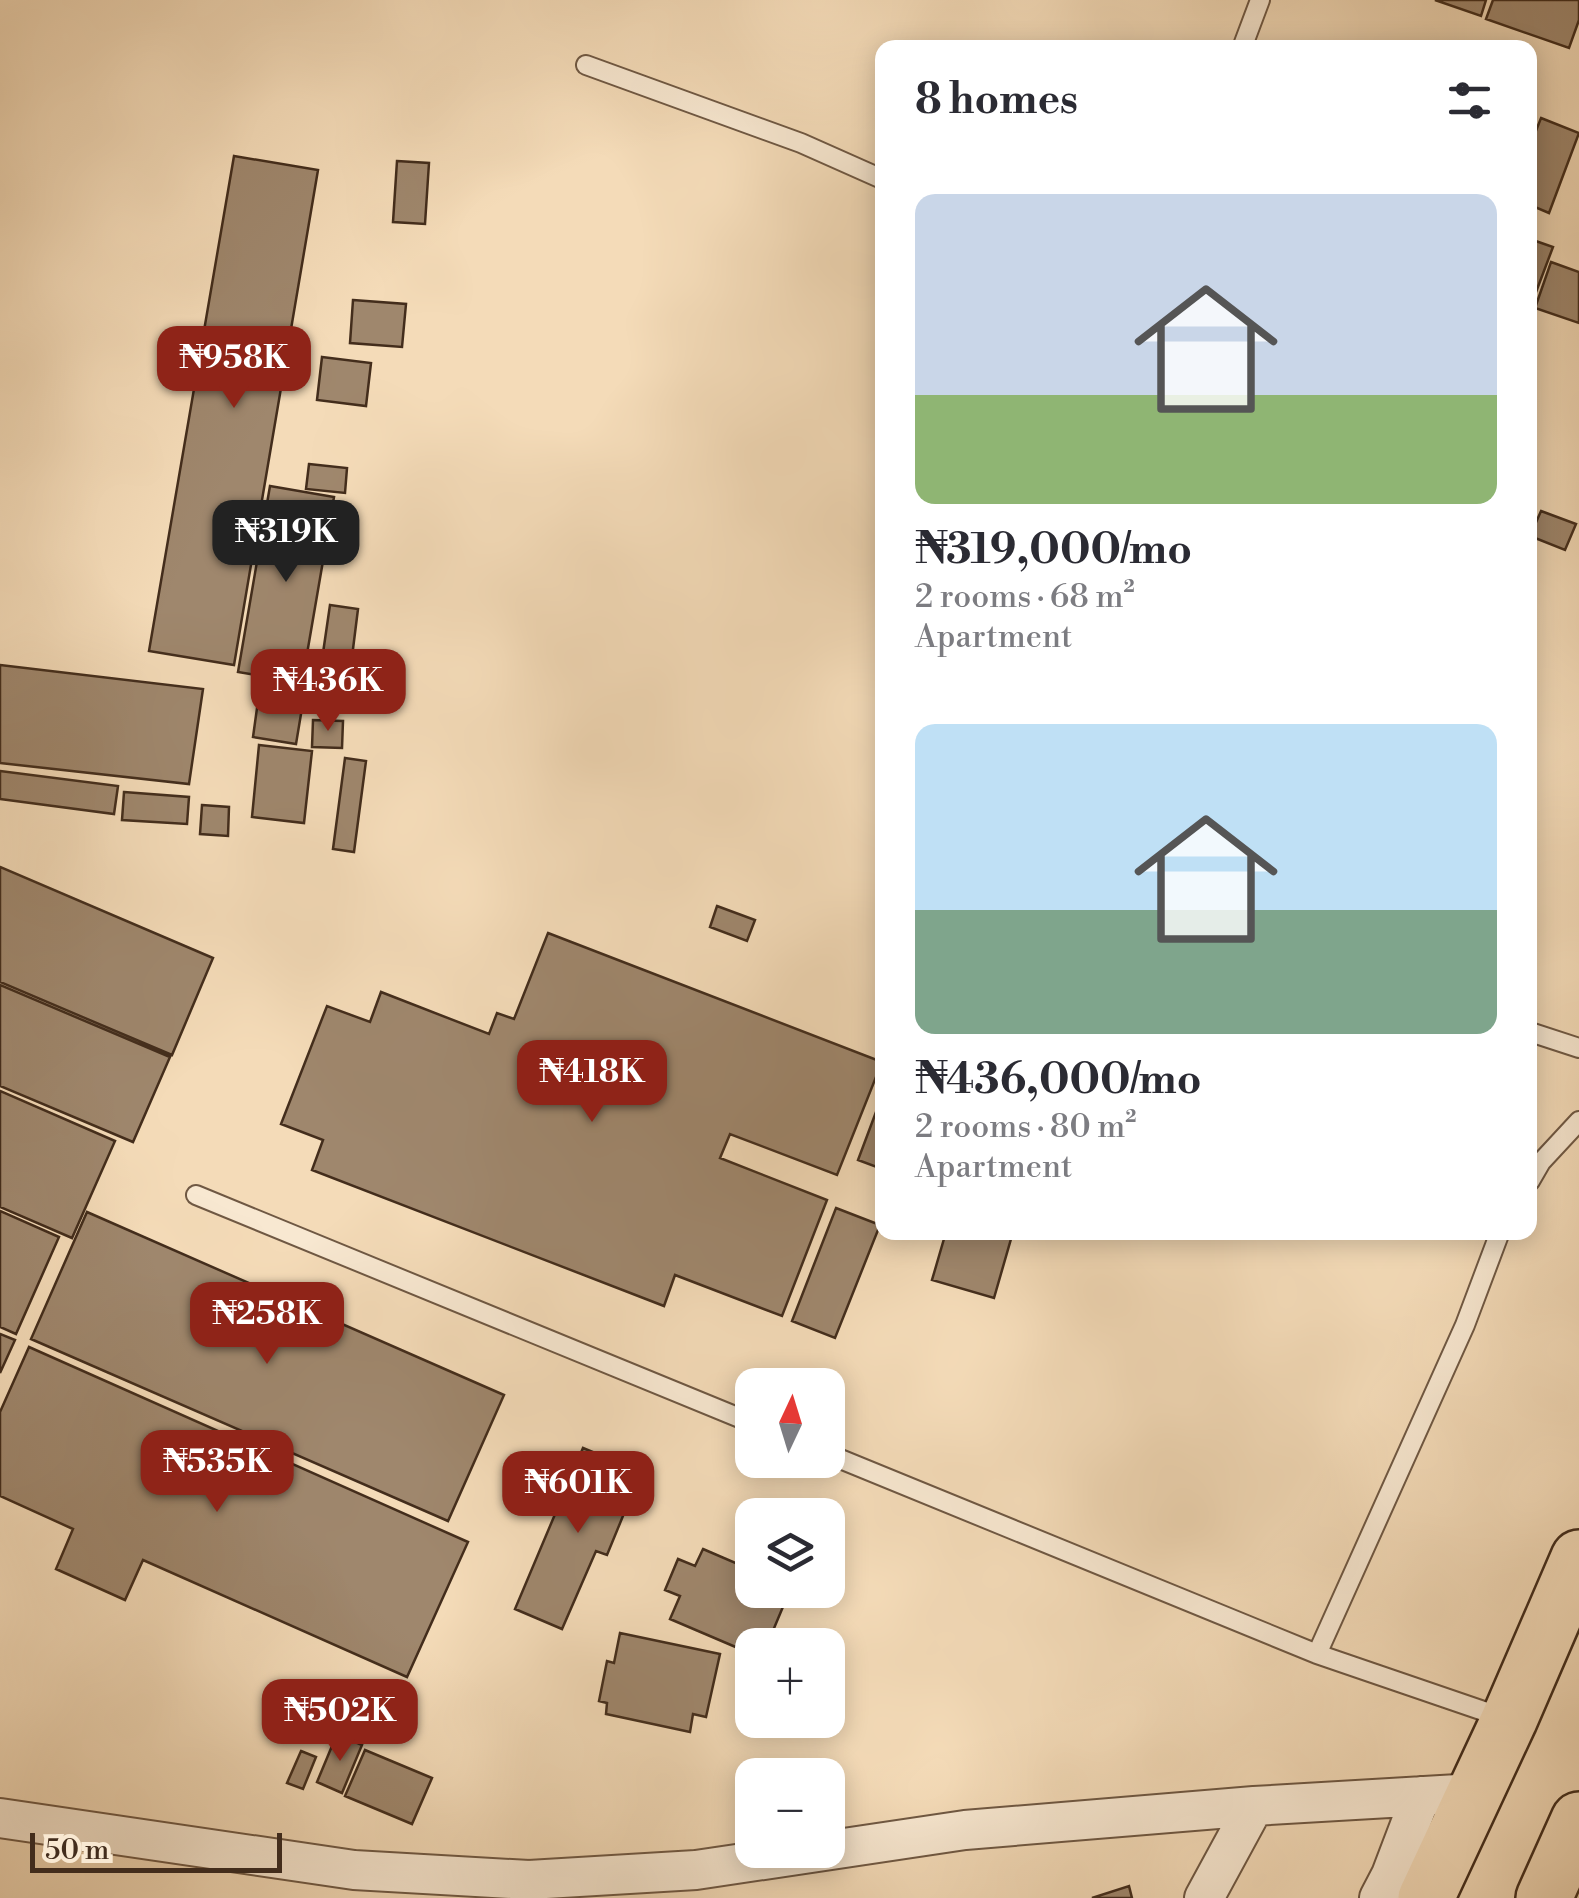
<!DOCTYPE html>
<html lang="en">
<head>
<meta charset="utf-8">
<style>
	:root { --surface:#fff; --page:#f7f7f7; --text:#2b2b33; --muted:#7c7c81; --accent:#8f2418 }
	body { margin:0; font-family:"Libre Bodoni",serif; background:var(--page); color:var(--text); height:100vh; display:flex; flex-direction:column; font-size:38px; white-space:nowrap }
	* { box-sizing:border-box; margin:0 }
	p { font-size:32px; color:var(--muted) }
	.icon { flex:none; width:55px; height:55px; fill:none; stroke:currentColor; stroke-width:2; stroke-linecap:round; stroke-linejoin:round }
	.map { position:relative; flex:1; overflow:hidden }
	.sheet { position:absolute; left:875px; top:40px; width:662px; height:1200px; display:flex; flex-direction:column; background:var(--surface); border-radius:20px; box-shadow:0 5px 25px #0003 }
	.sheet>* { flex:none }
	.needle { width:65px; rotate:4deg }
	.buttons { position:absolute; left:735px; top:1368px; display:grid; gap:20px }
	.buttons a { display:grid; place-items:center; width:110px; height:110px; border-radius:20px; background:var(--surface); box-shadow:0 5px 25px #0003; font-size:50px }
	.scale { position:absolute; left:30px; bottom:25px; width:252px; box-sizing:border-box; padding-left:10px; border:5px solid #432d1c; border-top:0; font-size:28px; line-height:35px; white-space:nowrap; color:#432d1c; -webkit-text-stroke:8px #f8e8d1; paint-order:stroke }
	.price { position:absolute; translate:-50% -85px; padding:0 22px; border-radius:20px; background:var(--accent); color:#fff; font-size:32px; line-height:65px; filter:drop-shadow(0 2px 5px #0008) }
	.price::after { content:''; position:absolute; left:50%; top:60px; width:30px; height:22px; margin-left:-15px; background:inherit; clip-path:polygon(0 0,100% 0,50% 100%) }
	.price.active { background:#222; color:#fff }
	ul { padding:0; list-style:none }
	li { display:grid; align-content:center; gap:20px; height:530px; padding:0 40px }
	li span { display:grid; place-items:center; height:310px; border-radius:20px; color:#555 }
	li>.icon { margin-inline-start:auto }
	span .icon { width:180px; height:180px; fill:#fffc; stroke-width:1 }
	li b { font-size:42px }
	h2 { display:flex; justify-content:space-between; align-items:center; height:120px; padding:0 40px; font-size:42px }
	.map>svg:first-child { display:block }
</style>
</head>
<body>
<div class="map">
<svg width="1579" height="1898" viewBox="0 0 1579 1898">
	<rect width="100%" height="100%" fill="#f4dbb8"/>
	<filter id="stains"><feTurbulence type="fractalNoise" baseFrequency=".002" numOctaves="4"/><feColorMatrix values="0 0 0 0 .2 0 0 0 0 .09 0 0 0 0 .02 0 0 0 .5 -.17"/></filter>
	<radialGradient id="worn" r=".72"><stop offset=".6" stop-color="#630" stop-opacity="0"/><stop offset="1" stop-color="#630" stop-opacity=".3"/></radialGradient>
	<!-- building -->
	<path fill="#9f876d" stroke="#432d1c" stroke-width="2.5" d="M1435 0H1486L1481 16Z
		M1493 0H1579V20L1569 48 1486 19Z
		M1541 118 1579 133 1549 213 1530 205V146Z
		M234 156 318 170 234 665 149 651Z
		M397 161 429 163 425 224 393 222Z
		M1530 239 1553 247 1530 308Z
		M1551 262 1579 272V323L1535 308Z
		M353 300 406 304 402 347 350 343Z
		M322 357 371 363 366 406 317 400Z
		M309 464 347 468 345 493 306 489Z
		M270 486 334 497 302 683 238 672Z
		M1541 511 1576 524 1565 550 1530 536Z
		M330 605 358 609 352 657 323 653Z
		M0 665 203 689 189 784 0 763Z
		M258 701 302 708 296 744 253 737Z
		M313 720 343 721 342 748 312 747Z
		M259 745 312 751 304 823 252 817Z
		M345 758 366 761 354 852 333 849Z
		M0 771 118 786 114 814 0 799Z
		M124 792 189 797 187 824 122 820Z
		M202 805 229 807 228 836 200 834Z
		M0 867 213 958 172 1055 0 982Z
		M717 906 755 920 747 941 710 927Z
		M548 933 882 1062 837 1175 730 1134 720 1158 827 1200 782 1316 675 1275 664 1306 312 1170 323 1140 281 1124 327 1006 370 1022 381 992 489 1034 497 1013 514 1019Z
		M0 985 170 1057 133 1142 0 1086Z
		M0 1091 115 1141 72 1238 0 1207Z
		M882 1096V1169L858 1160Z
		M836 1208 880 1225 835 1338 792 1321Z
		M0 1211 59 1237 16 1334 0 1327Z
		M87 1212 504 1395 448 1521 31 1339Z
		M946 1232H1013L994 1298 932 1280Z
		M0 1334 15 1340 0 1373Z
		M29 1347 468 1542 407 1677 143 1560 125 1600 56 1569 73 1529 0 1496V1412Z
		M583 1448 641 1472 607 1555 596 1551 562 1629 515 1609Z
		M703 1549 752 1570V1590H790L767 1645H752V1654L670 1619 680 1596 665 1590 678 1559 695 1566Z
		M620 1633 720 1654 706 1717 693 1714 690 1732 606 1714 607 1703 599 1701 607 1661 614 1663Z
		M337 1734 362 1745 342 1793 317 1782Z
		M365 1750 432 1778 412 1824 345 1796Z
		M301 1751 316 1757 303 1789 287 1783Z
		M1129 1886 1132 1898H1092Z"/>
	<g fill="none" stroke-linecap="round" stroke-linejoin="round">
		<defs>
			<path id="service" d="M1242 48 1260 0
				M586 65 801 143 882 179
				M1530 1032 1579 1048
				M1530 1181 1541 1162 1579 1121
				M196 1195 752 1423
				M828 1454 1317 1654 1504 1718
				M1317 1654 1465 1325 1500 1232"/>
			<path id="minor" d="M0 1818 354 1870 529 1880 696 1870 965 1830 1254 1806 1475 1793
				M1204 1898 1254 1806
				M1379 1898 1391 1875 1421 1796"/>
			<path id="motorway" d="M1426 1898 1509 1720 1579 1558
				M1544 1898 1579 1820"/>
		</defs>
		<!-- service casing -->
		<use href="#service" stroke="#6f5843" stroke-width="22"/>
		<!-- minor casing -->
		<use href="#minor" stroke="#6f5843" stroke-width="42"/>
		<!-- motorway casing -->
		<use href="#motorway" stroke="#432d1c" stroke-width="60"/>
		<!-- service -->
		<use href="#service" stroke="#f8e8d1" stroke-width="18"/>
		<!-- minor -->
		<use href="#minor" stroke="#f8e8d1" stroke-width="38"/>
		<!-- motorway -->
		<use href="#motorway" stroke="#f4dbb8" stroke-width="55"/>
	</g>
	<rect width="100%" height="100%" filter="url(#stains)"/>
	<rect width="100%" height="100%" fill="url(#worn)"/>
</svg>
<div class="buttons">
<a><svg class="needle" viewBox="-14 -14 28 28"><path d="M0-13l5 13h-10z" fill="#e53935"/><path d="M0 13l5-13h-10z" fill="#7c7c81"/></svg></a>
<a><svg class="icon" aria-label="layers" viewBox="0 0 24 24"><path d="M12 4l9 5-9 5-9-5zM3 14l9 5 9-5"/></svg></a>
<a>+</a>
<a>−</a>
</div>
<div class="scale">50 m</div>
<b class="price" style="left:234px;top:411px">₦958K</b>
<b class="price active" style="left:286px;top:585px">₦319K</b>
<b class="price" style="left:328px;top:734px">₦436K</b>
<b class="price" style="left:592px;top:1125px">₦418K</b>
<b class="price" style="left:267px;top:1367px">₦258K</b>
<b class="price" style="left:217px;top:1515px">₦535K</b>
<b class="price" style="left:578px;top:1536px">₦601K</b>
<b class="price" style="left:340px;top:1764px">₦502K</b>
<section class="sheet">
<h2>8 homes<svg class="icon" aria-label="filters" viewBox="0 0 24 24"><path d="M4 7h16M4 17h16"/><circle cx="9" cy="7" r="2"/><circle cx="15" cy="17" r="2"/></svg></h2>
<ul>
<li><span style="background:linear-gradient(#c9d6e8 65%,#8fb573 0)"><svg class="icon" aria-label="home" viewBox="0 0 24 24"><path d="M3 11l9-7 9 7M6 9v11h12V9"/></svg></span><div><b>₦319,000/mo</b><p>2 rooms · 68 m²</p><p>Apartment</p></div></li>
<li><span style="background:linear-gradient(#bfe0f5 60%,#7fa58c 0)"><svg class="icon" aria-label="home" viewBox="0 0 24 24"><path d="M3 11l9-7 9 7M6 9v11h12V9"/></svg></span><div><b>₦436,000/mo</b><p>2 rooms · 80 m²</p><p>Apartment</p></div></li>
</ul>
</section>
</div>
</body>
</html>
